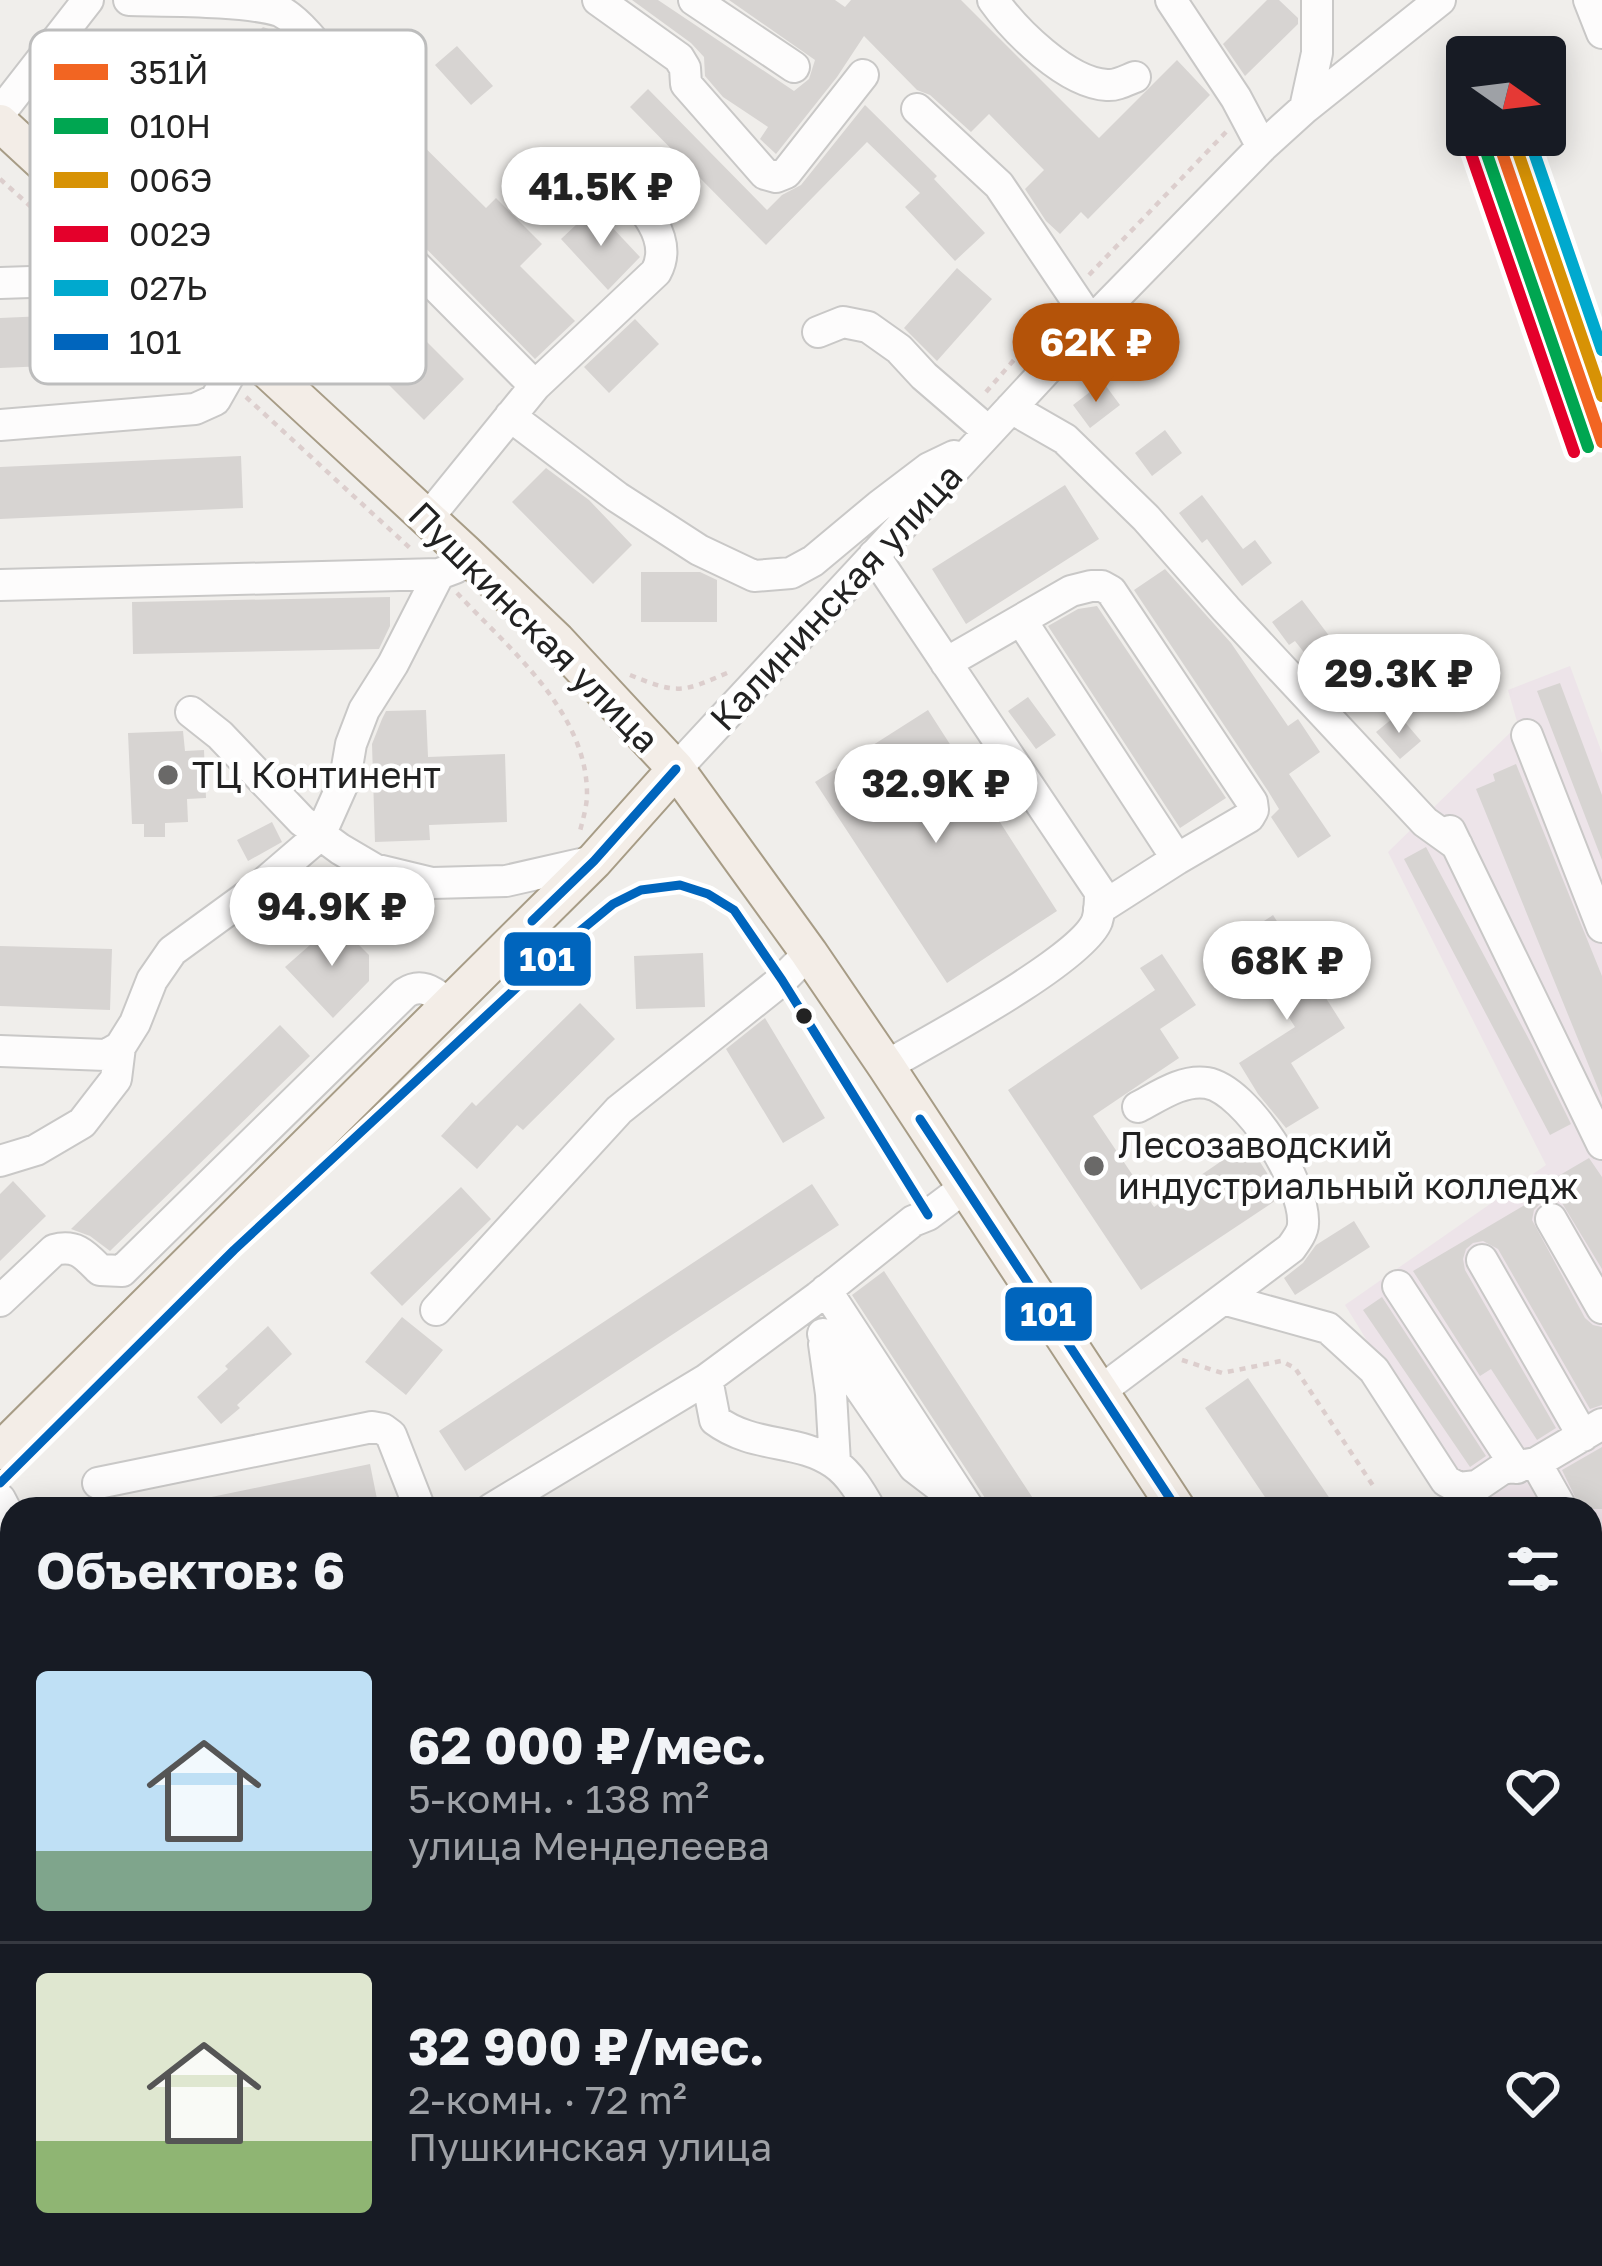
<!DOCTYPE html>
<html lang="ru">
<head>
<meta charset="utf-8">
<style>
	:root { --surface:#171b24; --page:#242831; --text:#f1f3f6; --muted:#9ea1a6; --line:#363941; --accent:#b45309 }
	body { margin:0; font-family:"Golos Text",sans-serif; background:var(--page); color:var(--text); height:100vh; display:flex; flex-direction:column; font-size:45px; white-space:nowrap }
	* { box-sizing:border-box; margin:0 }
	p { font-size:39px; color:var(--muted) }
	.icon { flex:none; width:66px; height:66px; fill:none; stroke:currentColor; stroke-width:2; stroke-linecap:round; stroke-linejoin:round }
	.map { position:relative; flex:1; overflow:hidden }
	.details { position:absolute; left:0px; top:1497px; width:1602px; height:771px; display:flex; flex-direction:column; background:var(--surface); border-radius:36px 36px 0 0; box-shadow:0 6px 30px #0003 }
	.details>* { flex:none }
	.needle { width:78px; rotate:104deg }
	.tools { position:absolute; left:1446px; top:36px; display:grid; gap:24px }
	.tools a { display:grid; place-items:center; width:120px; height:120px; border-radius:12px; background:var(--surface); box-shadow:0 6px 30px #0003; font-size:60px }
	.price { position:absolute; translate:-50% -102px; padding:0 27px; border-radius:42px; background:#fff; color:#222; font-size:39px; line-height:78px; filter:drop-shadow(0 3px 6px #0008) }
	.price::after { content:''; position:absolute; left:50%; top:72px; width:36px; height:27px; margin-left:-18px; background:inherit; clip-path:polygon(0 0,100% 0,50% 100%) }
	.price.selected { background:var(--accent); color:#fff }
	ul { padding:0; list-style:none }
	li { display:flex; align-items:center; gap:36px; height:300px; padding:0 36px }
	li+li { border-top:3px solid var(--line) }
	li span { display:grid; place-items:center; flex:none; width:336px; height:240px; border-radius:12px; color:#555 }
	li>.icon { margin-inline-start:auto }
	span .icon { width:144px; height:144px; fill:#fffc; stroke-width:1 }
	li b { font-size:51px }
	h2 { display:flex; justify-content:space-between; align-items:center; height:144px; padding:0 36px; font-size:51px }
	.map>svg:first-child { display:block }
</style>
</head>
<body>
<div class="map">
<svg width="1602" height="2266" viewBox="0 0 1602 2266">
	<rect width="100%" height="100%" fill="#f0eeeb"/>
	<!-- industrial -->
	<path fill="#ede4e9" d="M1570 666 1602 753V1722L1590 1702V1509H1471L1345 1305 1546 1165 1388 852 1518 725 1508 690Z"/>
	<!-- building -->
	<path fill="#d7d4d2" d="M632 0H658L794 91 809 79 815 60 729 0H835L845 7 851 0H961L1099 138 1177 60 1210 95 1088 219 1081 212 1060 234 1046 221 1025 189 1044 170 989 114 971 132 930 95 917 90 864 36 837 77 776 154 760 139 768 127 723 97 705 76 704 57 691 43Z
		M1267 0H1279L1298 18V24L1245 76 1223 44Z
		M263 27 277 32 291 46 324 86V92L320 100 249 167 235 170 178 114Z
		M457 46 493 86 471 105 435 65Z
		M648 89 767 210 782 195 801 185 865 105 937 176 934 179 985 233 955 261 905 207 920 193 867 142 766 245 630 107Z
		M398 121 486 208 496 198 542 244 520 266 575 321 535 359 393 215 384 210 339 166 371 134 378 141Z
		M594 208 640 257 608 290 561 239Z
		M957 268 992 299 937 361 904 328Z
		M395 310 464 379 424 420 355 351Z
		M91 314 93 364 0 368V318Z
		M635 319 659 344 609 393 584 367Z
		M1103 382 1120 405 1090 428 1073 405Z
		M1165 430 1182 453 1152 476 1135 453Z
		M241 456 243 508 0 519V467Z
		M546 468 589 500 632 545 593 584 512 502Z
		M1065 485 1099 539 966 624 932 569Z
		M1202 495 1243 549 1255 540 1272 563 1242 586 1207 539 1202 543 1179 513Z
		M1165 569 1231 643 1288 726 1298 719 1320 752 1289 774 1331 836 1298 858 1271 817 1279 809 1268 791 1134 590Z
		M641 572H700L717 580V622H641Z
		M390 597V626L379 649 133 654 132 602Z
		M1302 600 1355 670 1332 688 1295 641 1289 645 1272 622Z
		M1097 606 1226 798 1180 828 1048 626 1078 609Z
		M1560 683 1602 795V860L1537 691Z
		M1028 697 1056 735 1036 749 1008 711Z
		M426 710 428 757 505 754 507 822 429 825 430 840 375 842 372 744 382 719 386 711Z
		M928 710 1057 911 947 983 815 782Z
		M1398 714 1421 741 1400 759 1376 732Z
		M183 731 185 751 204 750 206 798 187 799 188 822 165 823V837H144V824H132L128 733Z
		M1516 764 1602 976V1098L1476 789 1495 781 1493 774Z
		M272 822 282 842 248 861 237 840Z
		M1426 847 1532 1045 1571 1124 1550 1135 1404 859Z
		M1273 915 1345 1028 1291 1063 1319 1108 1286 1128 1258 1094 1239 1063 1295 1027 1238 938Z
		M336 922 369 955V981L333 1018 285 967Z
		M0 946 112 949 110 1010 0 1006Z
		M703 953 705 1007 636 1009 634 956Z
		M1162 954 1196 1005 1160 1029 1179 1058 1093 1116 1154 1207 1248 1143 1267 1173 1278 1199 1141 1290 1008 1090 1155 990 1140 968Z
		M580 1003 615 1039 523 1130 517 1125 477 1169 441 1136 472 1102 476 1106Z
		M765 1018 825 1118 783 1143 726 1049Z
		M280 1025 310 1056 110 1251 90 1236 71 1229Z
		M1589 1158 1602 1177V1269L1562 1203 1552 1200 1542 1202 1534 1210 1532 1220 1585 1318 1593 1325 1602 1327V1405L1590 1409 1498 1249 1483 1241 1473 1243 1466 1249 1463 1259 1465 1270 1556 1428 1537 1440 1491 1369 1480 1376 1413 1271 1552 1189 1548 1182Z
		M13 1181 46 1216 0 1261V1194Z
		M812 1184 839 1225 465 1471 439 1431Z
		M461 1187 491 1219 402 1306 370 1273Z
		M1354 1221 1370 1247 1295 1295 1284 1278 1303 1263 1316 1245Z
		M884 1271 1040 1509H988L985 1498 852 1295Z
		M1382 1297 1486 1456 1470 1467 1363 1310Z
		M402 1317 443 1350 406 1395 365 1362Z
		M268 1326 292 1354 237 1405 240 1408 221 1424 197 1397 228 1369 225 1366Z
		M1248 1378 1337 1509H1273L1205 1408Z
		M1602 1447V1509H1581L1562 1470Z
		M370 1464 379 1509H198L197 1500Z"/>
	<g fill="none" stroke-linecap="round" stroke-linejoin="round">
		<defs>
			<path id="minor" d="M129 0C171 1 243 0 280 11 302 22 328 60 344 80L343 98 335 112 258 185 235 190 216 188 201 180 157 127
				M598 0 679 58 685 68 686 84 765 174 776 177 786 173 863 75
				M694 0 794 67
				M993 0C1015 31 1067 83 1107 85 1116 86 1127 80 1135 77
				M1171 0 1236 98 1262 147
				M1589 0 1602 33
				M1305 108 1317 53V0
				M917 109 999 185 1091 322
				M0 113 88 0
				M379 229 535 386
				M0 283 91 280 109 276 138 253
				M818 332 843 322 868 327 899 349 924 376 989 432
				M1011 408 1065 439 1146 518 1226 609 1425 822 1457 845
				M510 416 617 497 699 550 754 576 791 573 813 561 879 506 929 468 954 456
				M0 425 195 409 215 400 243 351
				M427 519 535 386 656 272C678 232 627 192 602 164
				M874 555 1100 892C1100 902 1100 912 1097 921 1082 960 929 1041 886 1066
				M0 585 439 574 455 568
				M946 663 1071 591 1091 586H1102L1111 591 1252 802 1253 810 1249 817 1177 859 1021 620
				M191 712 220 735 302 821 340 849 374 869 432 883 506 881 594 861
				M1527 735 1602 927
				M676 769 1091 322 1262 147 1305 108 1440 0
				M1450 831 1602 1144
				M1099 909 1177 859
				M0 1051 106 1055 120 1047 135 1023 152 980 172 951 257 889 320 835 345 779 351 744 364 710 393 664 439 574
				M0 1161 36 1150 82 1123 116 1079 120 1047
				M1551 1219 1602 1308
				M1482 1260 1583 1436
				M1398 1286 1517 1468
				M826 1290 969 1509
				M1223 1299 1328 1328 1374 1370 1446 1481 1459 1488 1477 1486 1502 1469 1536 1463 1602 1424
				M0 1301 54 1250C76 1244 85 1255 100 1270L122 1271 405 993C422 982 433 992 448 1003
				M436 1310 619 1110 782 980 809 953
				M823 1334 914 1467 948 1493
				M824 1344 831 1394 835 1463
				M1099 1392 1291 1248C1296 1241 1303 1232 1303 1224 1306 1185 1247 1090 1207 1083 1183 1079 1159 1096 1138 1107
				M1536 1463 1562 1509
				M98 1483 372 1427 383 1429 391 1435 420 1509
				M0 1499 12 1522
				M491 1509 707 1379
				M870 1509C861 1493 850 1474 834 1463 798 1438 754 1449 715 1420L707 1379 818 1297 913 1221 928 1215 964 1188
				M1590 1553 1602 1572
				M0 1578 12 1569
				M1590 1719 1602 1738
				M0 1783 12 1766
				M0 2097 12 2109
				M0 2250 20 2266
				M416 2256 454 2264
				M622 2266 624 2256
				M730 2266 732 2256
				M1291 2266 1309 2256
				M1594 2266 1602 2261"/>
			<path id="major" d="M0 123 465 553 557 641 676 769 809 953 886 1066 1177 1509
				M0 1451 594 861 676 769
				M1590 2138 1602 2156"/>
		</defs>
		<!-- minor casing -->
		<use href="#minor" stroke="#c9c8c7" stroke-width="34"/>
		<!-- major casing -->
		<use href="#major" stroke="#a79c86" stroke-width="40"/>
		<!-- path -->
		<path stroke="#dccecd" stroke-width="4.5" stroke-dasharray="6 6" stroke-linecap="butt" d="M0 179 85 255
			M1089 275 1227 131
			M129 294 207 361
			M986 392 1054 314
			M246 397 410 548
			M457 593C508 648 587 711 587 794 587 806 583 819 580 831
			M630 675C677 694 681 693 727 673
			M795 1001 915 1195
			M452 1048 557 950 613 904 641 890 680 885 708 894 734 910 766 956
			M1182 1360 1222 1373 1281 1361 1295 1368 1374 1487"/>
		<!-- minor -->
		<use href="#minor" stroke="#fdfcfc" stroke-width="30"/>
		<!-- major -->
		<use href="#major" stroke="#f3ede7" stroke-width="36"/>
		<defs>
			<path id="bus-1" d="M532 921 594 861 676 769
				M920 1119 1177 1509
				M0 1483 234 1250 557 950 613 904 641 890 680 885 708 894 734 910 782 980 928 1215"/>
		</defs>
		<!-- bus-1 casing -->
		<use href="#bus-1" stroke="#fff" stroke-width="18"/>
		<!-- bus-1 -->
		<use href="#bus-1" stroke="#0065bd" stroke-width="9"/>
		<defs>
			<path id="rail-1" d="M1496 135 1602 442"/>
			<path id="rail-2" d="M1482 140 1588 447"/>
			<path id="rail-3" d="M1512 135 1602 396"/>
			<path id="rail-4" d="M1468 145 1574 452"/>
			<path id="rail-5" d="M1528 135 1602 350"/>
		</defs>
		<!-- rail-1 casing -->
		<use href="#rail-1" stroke="#fff" stroke-width="21"/>
		<!-- rail-2 casing -->
		<use href="#rail-2" stroke="#fff" stroke-width="21"/>
		<!-- rail-3 casing -->
		<use href="#rail-3" stroke="#fff" stroke-width="21"/>
		<!-- rail-4 casing -->
		<use href="#rail-4" stroke="#fff" stroke-width="21"/>
		<!-- rail-5 casing -->
		<use href="#rail-5" stroke="#fff" stroke-width="21"/>
		<!-- rail-1 -->
		<use href="#rail-1" stroke="#f26522" stroke-width="12"/>
		<!-- rail-2 -->
		<use href="#rail-2" stroke="#00a651" stroke-width="12"/>
		<!-- rail-3 -->
		<use href="#rail-3" stroke="#d79205" stroke-width="12"/>
		<!-- rail-4 -->
		<use href="#rail-4" stroke="#e4002b" stroke-width="12"/>
		<!-- rail-5 -->
		<use href="#rail-5" stroke="#00a9ce" stroke-width="12"/>
	</g>
	<!-- markers -->
	<g fill="#6a6968" stroke="#fff" stroke-width="4.5">
		<circle cx="168" cy="775" r="12"/>
		<circle cx="1094" cy="1166" r="12"/>
	</g>
	<circle fill="#222" stroke="#fff" stroke-width="4.5" cx="804" cy="1016" r="10"/>
	<g text-anchor="middle" stroke-width="9" stroke-linejoin="round" paint-order="stroke">
		<!-- street labels -->
		<g font-size="36" fill="#222" stroke="#fff">
			<text transform="translate(836 597) rotate(-47)" y="13">Калининская улица</text>
			<text transform="translate(534 627) rotate(45)" y="13">Пушкинская улица</text>
		</g>
		<!-- poi labels -->
		<g font-size="36" fill="#222" stroke="#fff" text-anchor="start">
			<text x="192" y="788">ТЦ Континент</text>
			<text x="1118" y="1158">Лесозаводский<tspan x="1118" dy="41">индустриальный колледж</tspan></text>
		</g>
	</g>
	<!-- legend -->
	<rect x="30" y="30" width="396" height="354" rx="18" fill="#fff" stroke="#bdbdbd" stroke-width="3"/>
	<rect x="54" y="64" width="54" height="16" fill="#f26522"/>
	<rect x="54" y="118" width="54" height="16" fill="#00a651"/>
	<rect x="54" y="172" width="54" height="16" fill="#d79205"/>
	<rect x="54" y="226" width="54" height="16" fill="#e4002b"/>
	<rect x="54" y="280" width="54" height="16" fill="#00a9ce"/>
	<rect x="54" y="334" width="54" height="16" fill="#0065bd"/>
	<g font-size="33" fill="#222">
		<text x="129" y="84">351Й</text>
		<text x="129" y="138">010Н</text>
		<text x="129" y="192">006Э</text>
		<text x="129" y="246">002Э</text>
		<text x="129" y="300">027Ь</text>
		<text x="129" y="354">101</text>
	</g>
	<g stroke="#fff" stroke-width="4.5">
		<rect x="502" y="930" width="91" height="58" rx="12" fill="#0065bd"/>
		<rect x="1003" y="1285" width="91" height="58" rx="12" fill="#0065bd"/>
	</g>
	<g font-size="33" text-anchor="middle" font-weight="bold" fill="#fff">
		<text x="547" y="971">101</text>
		<text x="1048" y="1326">101</text>
	</g>
</svg>
<div class="tools">
<a><svg class="needle" viewBox="-14 -14 28 28"><path d="M0-13l5 13h-10z" fill="#e53935"/><path d="M0 13l5-13h-10z" fill="#9ea1a6"/></svg></a>
</div>
<b class="price" style="left:601px;top:249px">41.5K ₽</b>
<b class="price selected" style="left:1096px;top:405px">62K ₽</b>
<b class="price" style="left:1399px;top:736px">29.3K ₽</b>
<b class="price" style="left:936px;top:846px">32.9K ₽</b>
<b class="price" style="left:332px;top:969px">94.9K ₽</b>
<b class="price" style="left:1287px;top:1023px">68K ₽</b>
<section class="details">
<h2>Объектов: 6<svg class="icon" aria-label="filters" viewBox="0 0 24 24"><path d="M4 7h16M4 17h16"/><circle cx="9" cy="7" r="2"/><circle cx="15" cy="17" r="2"/></svg></h2>
<ul>
<li><span style="background:linear-gradient(#bfe0f5 75%,#7fa58c 0)"><svg class="icon" aria-label="home" viewBox="0 0 24 24"><path d="M3 11l9-7 9 7M6 9v11h12V9"/></svg></span><div><b>62 000 ₽/мес.</b><p>5-комн. · 138 m²</p><p>улица Менделеева</p></div><svg class="icon" aria-label="heart" viewBox="0 0 24 24"><path d="M12 20l-8-8c-3-5 5-10 8-4 3-6 11-1 8 4z"/></svg></li>
<li><span style="background:linear-gradient(#dfe7d0 70%,#8fb573 0)"><svg class="icon" aria-label="home" viewBox="0 0 24 24"><path d="M3 11l9-7 9 7M6 9v11h12V9"/></svg></span><div><b>32 900 ₽/мес.</b><p>2-комн. · 72 m²</p><p>Пушкинская улица</p></div><svg class="icon" aria-label="heart" viewBox="0 0 24 24"><path d="M12 20l-8-8c-3-5 5-10 8-4 3-6 11-1 8 4z"/></svg></li>
</ul>
</section>
</div>
</body>
</html>
